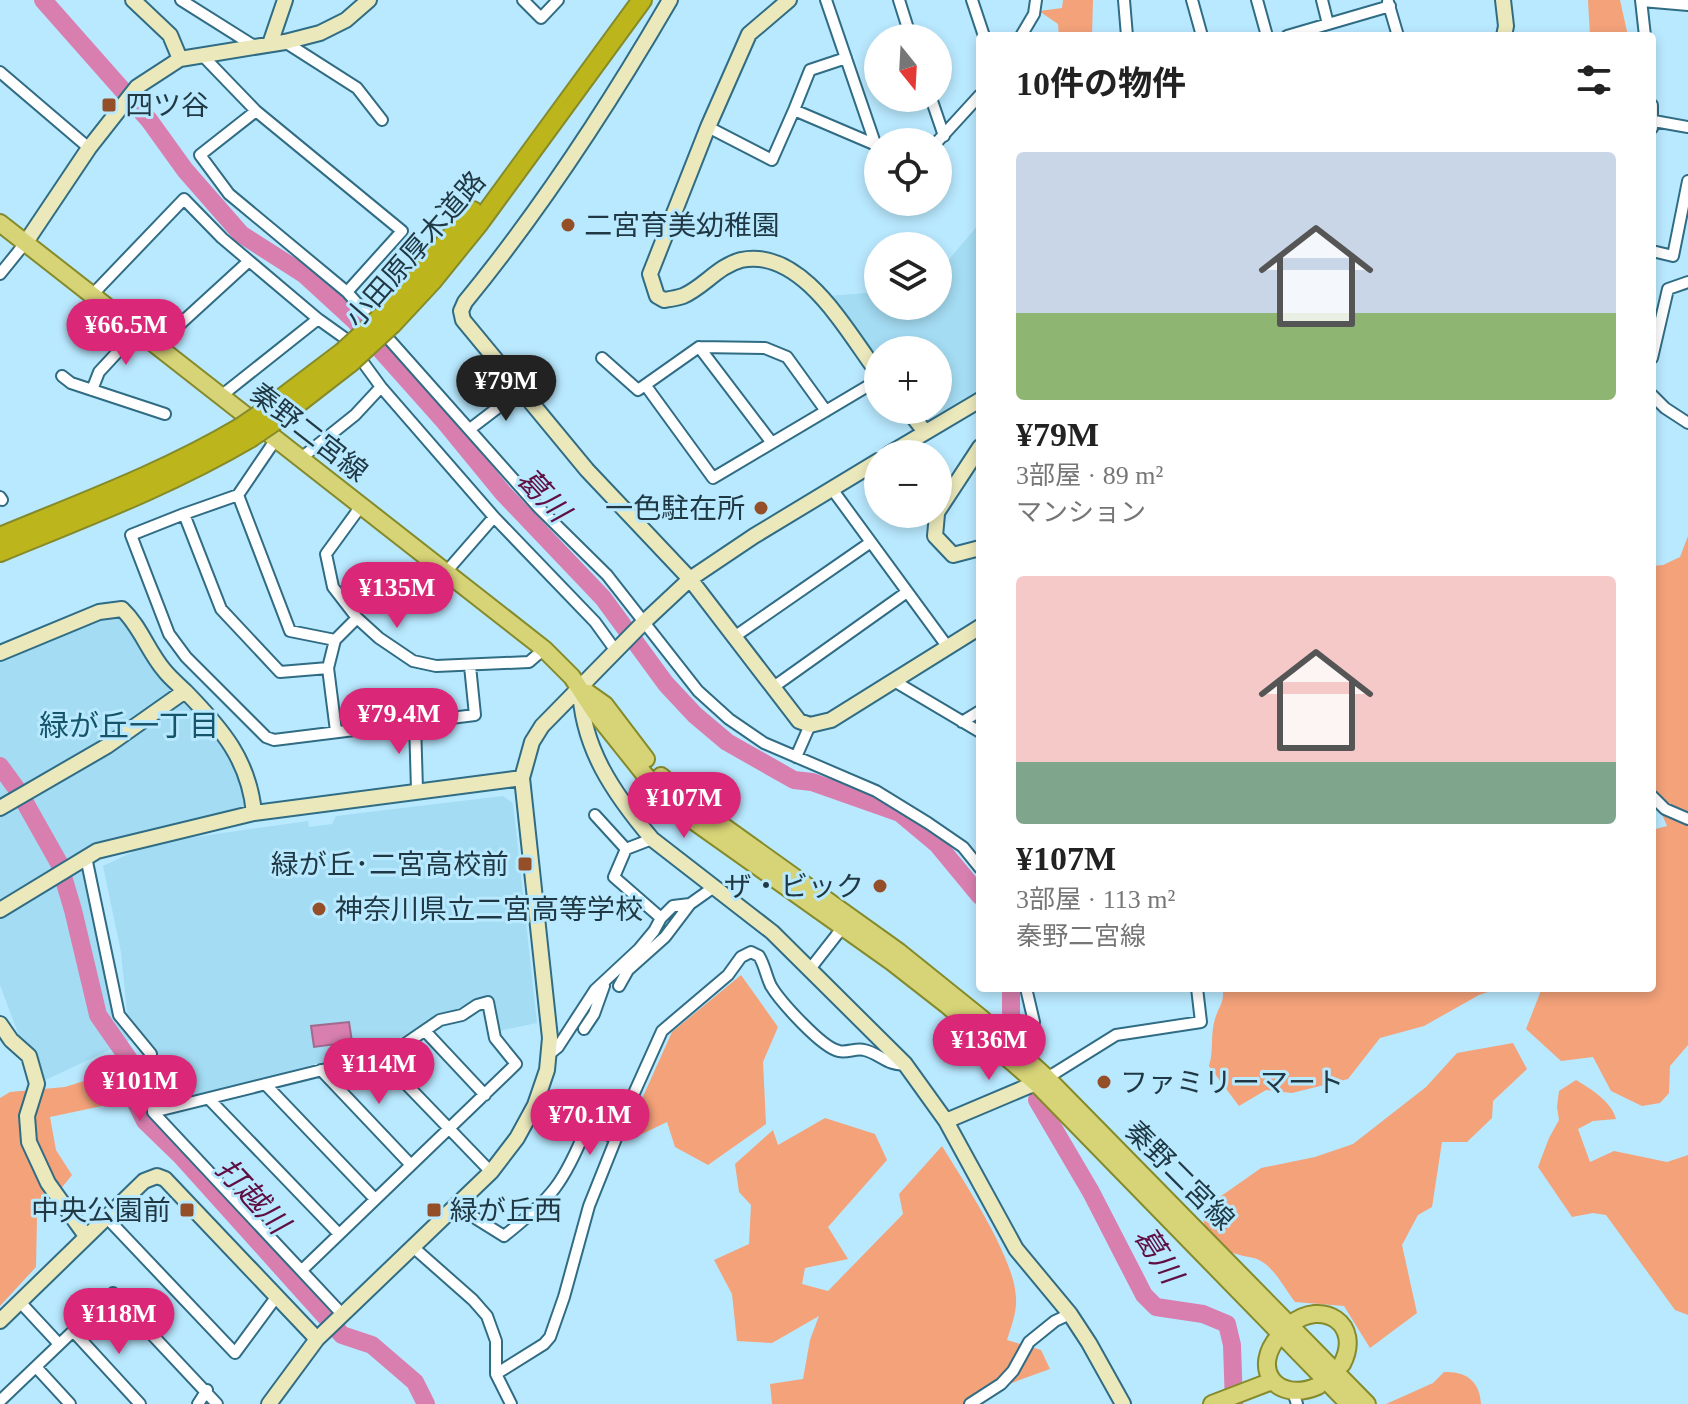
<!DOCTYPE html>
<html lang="ja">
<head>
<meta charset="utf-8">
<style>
	:root { --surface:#fff; --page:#f6f6f6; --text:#222; --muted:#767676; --accent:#db2777 }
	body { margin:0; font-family:"Times New Roman","Noto Sans JP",serif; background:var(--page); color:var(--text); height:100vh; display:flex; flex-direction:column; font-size:30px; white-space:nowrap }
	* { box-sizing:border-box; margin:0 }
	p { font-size:26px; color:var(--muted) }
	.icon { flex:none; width:44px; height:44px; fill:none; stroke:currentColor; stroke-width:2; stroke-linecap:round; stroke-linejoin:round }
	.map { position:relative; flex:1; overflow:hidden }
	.panel { position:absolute; left:976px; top:32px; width:680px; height:960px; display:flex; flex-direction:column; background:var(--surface); border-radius:8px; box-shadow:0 4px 12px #0003 }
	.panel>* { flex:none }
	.needle { width:52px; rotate:162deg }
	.fabs { position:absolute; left:864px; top:24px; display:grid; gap:16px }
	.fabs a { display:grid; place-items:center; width:88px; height:88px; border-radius:50%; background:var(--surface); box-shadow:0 4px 12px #0003; font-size:40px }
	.price { position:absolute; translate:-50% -68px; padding:0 18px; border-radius:28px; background:var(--accent); color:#fff; font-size:26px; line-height:52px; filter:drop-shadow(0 2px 4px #0008) }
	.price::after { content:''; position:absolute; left:50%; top:48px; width:24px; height:18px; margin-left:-12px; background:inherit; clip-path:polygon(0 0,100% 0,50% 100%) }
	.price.active { background:#222; color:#fff }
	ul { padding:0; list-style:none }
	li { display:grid; align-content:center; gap:16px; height:424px; padding:0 40px }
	li span { display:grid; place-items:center; height:248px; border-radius:8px; color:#555 }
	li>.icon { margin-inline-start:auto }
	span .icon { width:144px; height:144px; fill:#fffc; stroke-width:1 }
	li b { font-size:34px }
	h2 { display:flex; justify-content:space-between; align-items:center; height:96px; padding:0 40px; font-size:34px }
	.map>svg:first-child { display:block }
</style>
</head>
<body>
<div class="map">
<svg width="1688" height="1404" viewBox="0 0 1688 1404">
	<rect width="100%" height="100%" fill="#b9e9ff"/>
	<!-- built -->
	<path fill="#a4dcf3" d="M980 223V389L930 419 921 417 915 410H938V350H878V361L828 296 878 292V306H938V272Z
		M122 609 238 754 254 813 86 857 118 1011 137 1037 37 1084 0 985V655Z
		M503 796 513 803 537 1023 498 1031 493 997 484 1001 481 997 386 1044 191 1099 189 1093 167 1097 162 1093V1072L154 1049 127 1013 121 952 103 866 152 843 308 821 309 827 332 824 336 816Z"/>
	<!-- green -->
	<path fill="#f3a27a" d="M1063 0H1093L1092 36H1059L1058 24 1039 11 1062 8Z
		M1588 0H1620L1628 36H1590Z
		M1688 536V1045L1670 1066 1669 1093 1660 1103 1642 1106 1611 1091 1593 1057 1561 1061 1526 1029 1542 988H1652V830L1667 826 1652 791V566L1663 565 1680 557Z
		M741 975 778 1027 763 1062 766 1124 708 1165 675 1147 667 1122 642 1134 636 1112 672 1032Z
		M1223 988H1500L1479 995 1424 1026 1380 1038 1348 1079 1292 1093 1266 1090 1239 1106 1209 1066C1214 1050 1210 1035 1215 1019 1219 1005 1224 1005 1223 988Z
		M1513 1043 1527 1069 1493 1101 1492 1118 1467 1142H1442L1432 1207 1418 1215 1402 1245 1417 1313 1370 1348 1344 1306 1295 1302C1285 1289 1274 1267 1259 1260 1254 1257 1246 1257 1240 1255 1215 1249 1206 1238 1202 1213L1214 1201 1261 1168 1315 1157 1353 1144 1426 1087 1457 1053Z
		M103 1075 123 1084 121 1102 50 1117 56 1150 72 1175 37 1218 36 1267 0 1306V1098L10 1092 65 1087Z
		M1576 1080C1591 1089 1612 1102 1616 1119L1593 1121 1578 1129 1590 1162 1614 1151 1667 1162 1688 1155V1315L1675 1310 1606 1215 1593 1213 1572 1217 1538 1167 1549 1138 1559 1120 1557 1107 1559 1091Z
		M825 1118 875 1134 887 1160 828 1227 848 1259 805 1268 802 1284 828 1291 903 1214 899 1194 942 1146C964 1182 1015 1258 1016 1298 1017 1312 1011 1327 1007 1340L1041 1350 1050 1369 984 1393 981 1404H772L770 1384 803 1379 810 1340 819 1316 772 1343 737 1341 732 1294 714 1260 749 1244 751 1205 739 1192 735 1164 773 1130 778 1145Z
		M1444 1372C1467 1371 1480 1382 1481 1404H1386L1433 1383Z"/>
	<!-- water -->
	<path fill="#d87faf" stroke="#a06a8f" stroke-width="2" d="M349 1022 352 1042 314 1047 311 1026Z"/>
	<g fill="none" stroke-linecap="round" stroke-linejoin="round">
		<!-- river -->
		<path stroke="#d87faf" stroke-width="18" d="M43 0 149 120 185 170 241 234 305 275 354 320 444 421 503 493 603 598 666 684 695 715 727 742 794 780 812 782 900 813 937 844 980 896
			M0 766 19 792 59 863 73 910 98 1015 130 1061 133 1097 145 1121 181 1156 342 1335 372 1345 415 1382 426 1404
			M1011 1016V988
			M1037 1100 1091 1192 1144 1295 1156 1307 1203 1314 1227 1324 1232 1345 1234 1404"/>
		<defs>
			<path id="street" d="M181 0 254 46
				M523 0 541 18 558 0
				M826 0 876 146
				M899 0 911 38
				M972 0 984 36
				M1124 0 1127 36
				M1192 0 1202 36
				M1257 0 1267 36
				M1322 0 1328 24
				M1641 0 1645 36
				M1642 1 1688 5
				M1388 2 1398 36
				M1021 36 1034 14 1036 0
				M1287 36 1390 6
				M285 42 357 88 382 120
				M202 55 256 111 402 231 347 292
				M0 72 89 148
				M931 98 944 136
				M1652 105V128
				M794 110 810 70 846 58
				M256 111 200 155 229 194 347 292 539 508 607 575 698 691 729 719 764 743 876 791 928 823 963 847 980 868
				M1654 121 1688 127
				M708 127 772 160 794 110 876 145
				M937 142 980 95
				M1652 251 1673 256 1688 181
				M0 274 26 242
				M92 295 184 199 222 238 318 319 221 396
				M318 319 346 339 381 387 494 517 595 622 616 651
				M156 346 249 261
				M699 347 772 443
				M602 358 638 390 699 347 765 348 787 357 826 411
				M1652 358 1668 289 1688 282
				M62 376 71 383 165 414
				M646 386 713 478 878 380
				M92 390 99 372 137 331
				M1652 395 1665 408 1688 423
				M470 429 521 390
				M300 459 355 415 381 387
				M832 489 947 646
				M238 495 276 439
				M0 497 2 500
				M361 506 326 554 333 587 357 618 379 638 413 661 436 666 529 662 544 649
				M184 514 131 535 169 634 186 657 266 737 274 740 475 715 470 666
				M446 572 494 517
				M734 637 871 542
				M328 668 280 672 221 609 184 514 238 495 290 631 335 640
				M894 681 980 732
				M772 688 907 592
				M415 722 417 790
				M962 722 980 711
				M336 731 328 668 335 640 357 618
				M796 757 810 725
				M1652 796 1665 809 1688 819
				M595 815 626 849 614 877 661 918
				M626 849 652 839
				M86 857 119 1015 151 1054 153 1112 342 1314
				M810 969 846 923
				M619 986 628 970 665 937 690 904 714 887
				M584 1029 594 1014 604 986
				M425 1031 485 1095
				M1011 1045 1034 1022 1026 988
				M548 1055 558 1047 595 990 639 949 654 931 661 918 673 906 690 904
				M321 1070 411 1165
				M1047 1078 1116 1035 1201 1022 1197 988
				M266 1085 375 1199
				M210 1100 339 1234
				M535 1105 616 1138
				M153 1112 379 1056 491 1172
				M456 1206 504 1236C552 1198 564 1183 587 1126
				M106 1217 235 1353 277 1296
				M413 1247 473 1300 487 1316 496 1341V1374L511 1404
				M302 1270 516 1064 495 1038 488 1002 477 1005 462 1015 440 1020 402 1046 379 1056
				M20 1302 59 1344
				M73 1331 140 1404
				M36 1367 70 1404
				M496 1374 544 1344 550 1337 564 1297 589 1206 635 1091 662 1031 728 975 741 957 751 952 759 956C765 966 766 976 771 986 780 1001 822 1048 839 1051 847 1053 856 1048 864 1050 879 1053 889 1067 905 1064
				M1293 1392 1297 1404
				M0 1401 113 1293 217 1404
				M198 1404 207 1390
				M970 1404 1001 1384 1013 1371 1029 1342 1055 1321 1070 1314"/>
			<path id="secondary" d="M133 0 170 35 180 59
				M670 0C609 105 542 208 465 302L461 311 463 320 587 470 690 579 799 721 810 725 831 720 980 627
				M789 0 749 34 708 127 650 274 657 296 664 300C670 299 677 298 683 296 704 287 718 266 741 260 802 247 847 332 878 373
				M1503 0 1506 26 1504 36
				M270 44 285 0
				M26 242 89 148 137 87 180 59 285 42 320 33 346 20 369 0
				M908 410 925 432
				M889 454 980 400
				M938 511 980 447
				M937 514 935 536 953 555 980 548
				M0 653 99 612 122 609C140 626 148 651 164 670 170 678 179 685 186 692 222 729 249 760 254 813
				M580 688C582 748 614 794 652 839L772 932 905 1064 946 1121 1016 1249 1070 1314 1089 1343 1123 1404
				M0 808 107 746 185 691
				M0 910 97 851 254 813 522 778
				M0 1024 11 1040 29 1056 37 1084 27 1116 29 1142 48 1183 86 1236
				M946 1121 1043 1080
				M0 1321 144 1181 157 1176 165 1179 317 1339
				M269 1404 317 1339 491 1172 517 1138 535 1105 547 1070 550 1038 522 778 532 742 542 726 644 622 690 579 754 536 878 461"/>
			<path id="primary" d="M0 223 544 649 572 677 594 711 645 775 695 822 892 962 947 1005 1036 1083 1349 1404
				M588 693 605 705 646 759
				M661 776 702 811 899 952 981 1018 1047 1078 1367 1404
				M1290 1325C1322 1298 1363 1324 1342 1364
				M1281 1334C1249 1368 1276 1404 1318 1386
				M1212 1404 1272 1381"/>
			<path id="highway" d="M384 314 473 211
				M392 324 432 281 479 223 642 0
				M265 411 343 352
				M275 421 351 362
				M0 537C82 503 164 473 240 428
				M0 552C85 517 170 485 250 438"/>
		</defs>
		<!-- street casing -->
		<use href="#street" stroke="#306c84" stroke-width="14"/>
		<!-- secondary casing -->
		<use href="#secondary" stroke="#306c84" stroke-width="18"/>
		<!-- primary casing -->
		<use href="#primary" stroke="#858a2a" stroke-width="20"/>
		<!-- highway casing -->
		<use href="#highway" stroke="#858a2a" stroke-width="22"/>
		<!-- street -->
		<use href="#street" stroke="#fff" stroke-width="10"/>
		<!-- secondary -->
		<use href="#secondary" stroke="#ebe9bb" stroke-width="14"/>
		<!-- primary -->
		<use href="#primary" stroke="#d7d377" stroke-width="16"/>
		<!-- highway -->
		<use href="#highway" stroke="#bcb61c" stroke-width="18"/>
		<defs>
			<path id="highway-bridge" d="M343 352 384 314
				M351 362 392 324
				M240 428 265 411
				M250 438 275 421"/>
		</defs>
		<!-- highway-bridge casing -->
		<use href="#highway-bridge" stroke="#858a2a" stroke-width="22" stroke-linecap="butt"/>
		<!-- highway-bridge -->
		<use href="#highway-bridge" stroke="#bcb61c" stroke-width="18"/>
	</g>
	<!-- markers -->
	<g fill="#954f28" stroke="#b9e9ff" stroke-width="3">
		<rect x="101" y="97" width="16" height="16" rx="4"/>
		<circle cx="568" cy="225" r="8"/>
		<circle cx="761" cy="508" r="8"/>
		<rect x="517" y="856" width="16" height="16" rx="4"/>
		<circle cx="880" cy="886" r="8"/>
		<circle cx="319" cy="909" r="8"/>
		<circle cx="1104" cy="1082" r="8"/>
		<rect x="179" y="1202" width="16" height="16" rx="4"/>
		<rect x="426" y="1202" width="16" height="16" rx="4"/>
	</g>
	<g text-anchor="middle" stroke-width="6" stroke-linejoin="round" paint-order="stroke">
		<!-- poi labels -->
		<g font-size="28" fill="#1f3843" stroke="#b9e9ff" text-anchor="start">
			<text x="125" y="115">四ツ谷</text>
			<text x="584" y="235">二宮育美幼稚園</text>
			<text x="745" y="518" text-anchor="end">一色駐在所</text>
			<text x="509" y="874" text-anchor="end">緑が丘･二宮高校前</text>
			<text x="864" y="896" text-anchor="end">ザ・ビック</text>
			<text x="335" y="919">神奈川県立二宮高等学校</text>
			<text x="1120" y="1092">ファミリーマート</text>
			<text x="171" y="1220" text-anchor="end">中央公園前</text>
			<text x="450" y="1220">緑が丘西</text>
		</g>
		<!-- street labels -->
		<g font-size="28" fill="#1f3843" stroke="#b9e9ff">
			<text transform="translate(415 249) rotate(-49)" y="10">小田原厚木道路</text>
			<text transform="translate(309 432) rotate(38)" y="10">秦野二宮線</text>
			<text transform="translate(1180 1175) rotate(45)" y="10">秦野二宮線</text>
		</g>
		<!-- water labels -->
		<g font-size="30" font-style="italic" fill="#5f0f42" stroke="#b9e9ff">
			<text transform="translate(543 495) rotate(47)" y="10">葛川</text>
			<text transform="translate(252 1196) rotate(47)" y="10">打越川</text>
			<text transform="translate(1158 1255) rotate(57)" y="10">葛川</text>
		</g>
		<!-- neighbourhood labels -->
		<g font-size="30" fill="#15556c" stroke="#b9e9ff">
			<text x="129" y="736">緑が丘一丁目</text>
		</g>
	</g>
</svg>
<div class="fabs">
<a><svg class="needle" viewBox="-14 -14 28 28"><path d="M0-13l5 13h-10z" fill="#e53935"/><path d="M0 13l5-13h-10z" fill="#767676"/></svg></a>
<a><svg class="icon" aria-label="locate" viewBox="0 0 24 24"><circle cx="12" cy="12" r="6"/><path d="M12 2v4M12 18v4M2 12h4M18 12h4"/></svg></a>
<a><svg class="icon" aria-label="layers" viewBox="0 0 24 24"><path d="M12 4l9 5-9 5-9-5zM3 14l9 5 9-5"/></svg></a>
<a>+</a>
<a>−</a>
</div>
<b class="price" style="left:126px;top:367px">¥66.5M</b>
<b class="price active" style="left:506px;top:423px">¥79M</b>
<b class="price" style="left:397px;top:630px">¥135M</b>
<b class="price" style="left:399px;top:756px">¥79.4M</b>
<b class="price" style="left:684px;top:840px">¥107M</b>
<b class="price" style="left:989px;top:1082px">¥136M</b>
<b class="price" style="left:379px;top:1106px">¥114M</b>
<b class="price" style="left:140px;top:1123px">¥101M</b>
<b class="price" style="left:590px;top:1157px">¥70.1M</b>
<b class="price" style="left:119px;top:1356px">¥118M</b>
<section class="panel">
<h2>10件の物件<svg class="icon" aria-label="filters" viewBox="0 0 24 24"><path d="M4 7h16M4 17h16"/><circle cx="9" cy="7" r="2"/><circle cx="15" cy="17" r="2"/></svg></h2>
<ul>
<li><span style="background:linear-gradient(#c9d6e8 65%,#8fb573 0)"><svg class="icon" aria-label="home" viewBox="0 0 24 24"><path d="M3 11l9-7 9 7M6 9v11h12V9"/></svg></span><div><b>¥79M</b><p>3部屋 · 89 m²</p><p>マンション</p></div></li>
<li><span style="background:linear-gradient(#f6c9c9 75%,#7fa58c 0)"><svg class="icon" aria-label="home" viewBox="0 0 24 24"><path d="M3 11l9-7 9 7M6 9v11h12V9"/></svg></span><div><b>¥107M</b><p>3部屋 · 113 m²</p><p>秦野二宮線</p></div></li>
</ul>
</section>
</div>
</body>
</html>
